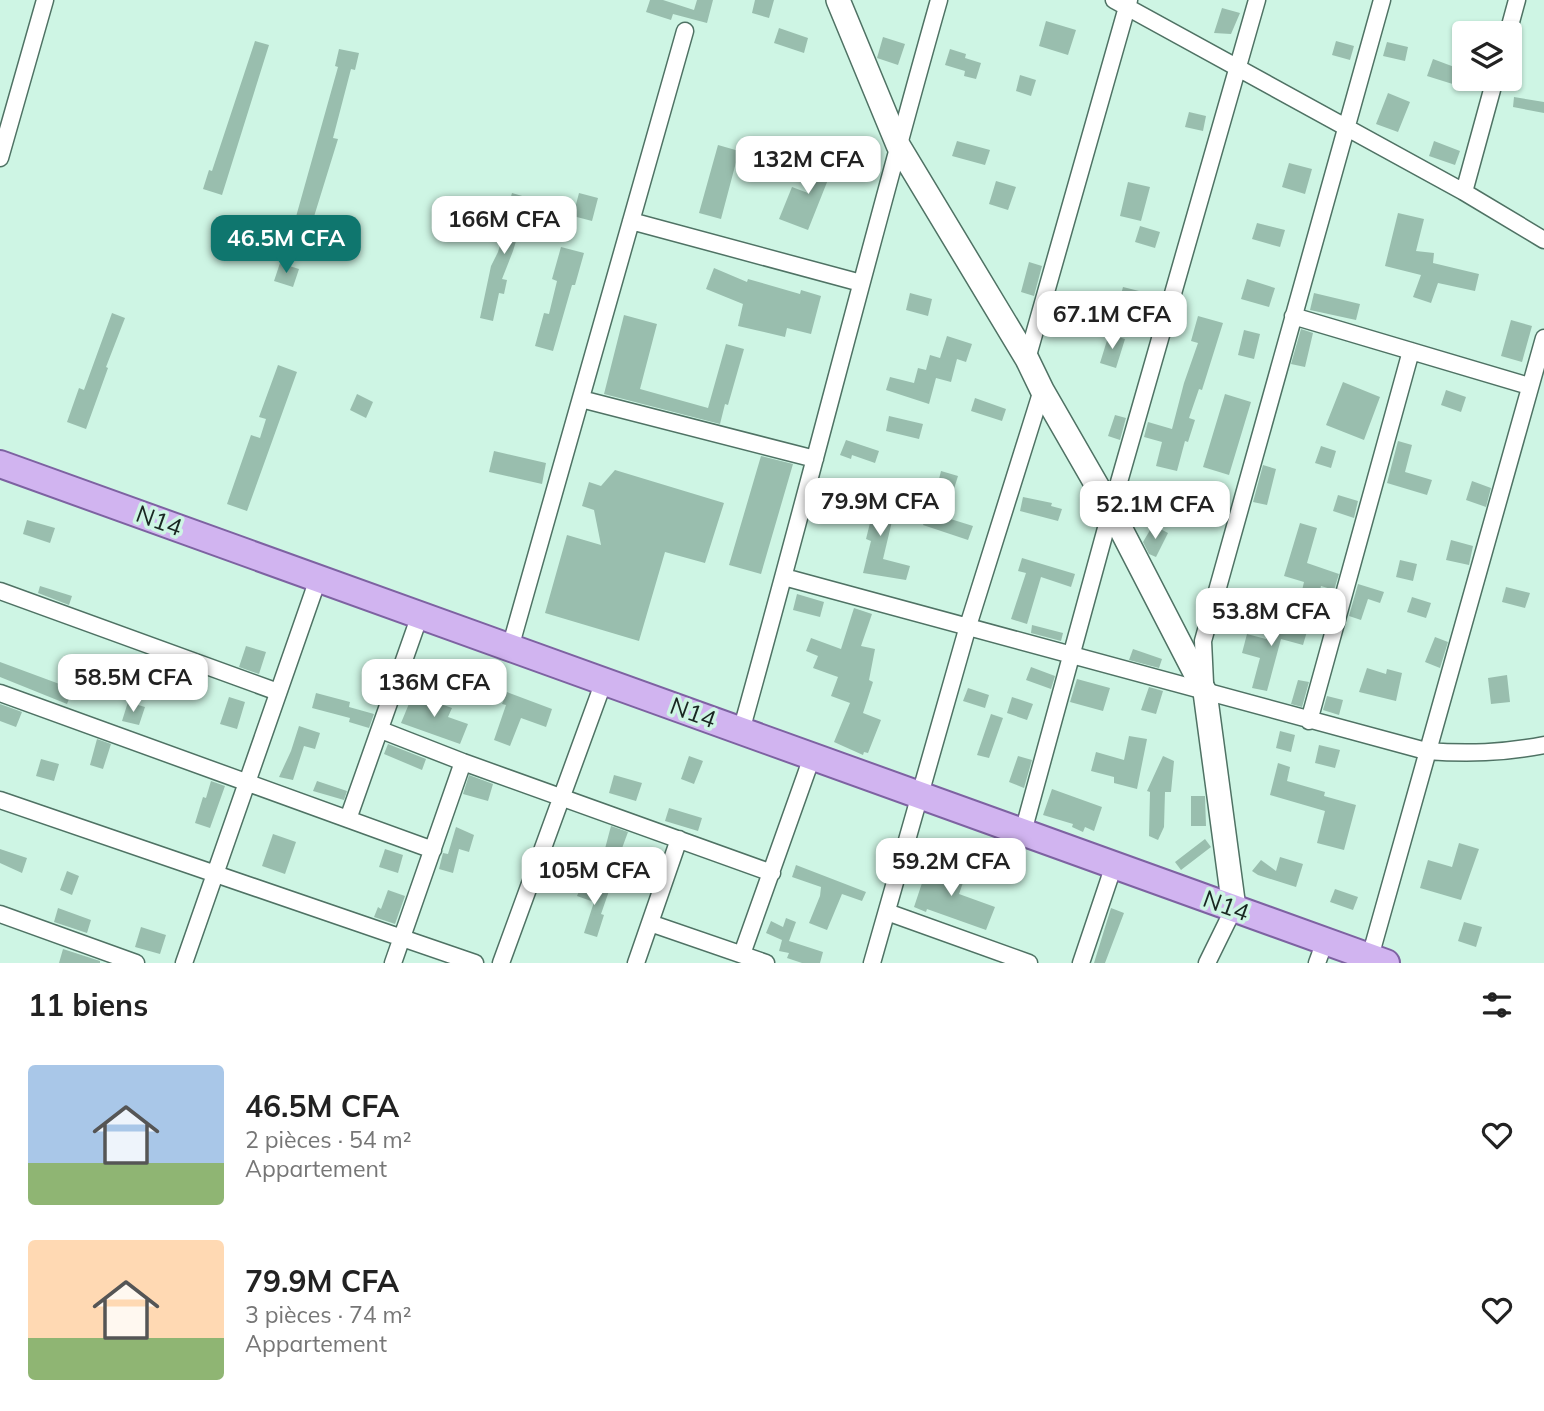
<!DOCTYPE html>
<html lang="fr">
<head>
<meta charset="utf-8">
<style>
	:root { --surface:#fff; --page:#f6f6f6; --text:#222; --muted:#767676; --accent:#0f766e }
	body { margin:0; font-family:Mulish,sans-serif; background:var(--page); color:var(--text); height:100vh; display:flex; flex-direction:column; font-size:26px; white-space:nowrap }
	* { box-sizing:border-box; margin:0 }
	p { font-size:23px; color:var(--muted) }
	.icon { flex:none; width:38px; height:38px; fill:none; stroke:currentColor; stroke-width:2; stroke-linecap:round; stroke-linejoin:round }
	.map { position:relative; height:963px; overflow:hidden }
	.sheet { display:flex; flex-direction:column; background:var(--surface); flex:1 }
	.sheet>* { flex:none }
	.buttons { position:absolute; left:1452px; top:21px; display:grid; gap:14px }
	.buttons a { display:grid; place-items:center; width:70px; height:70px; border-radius:7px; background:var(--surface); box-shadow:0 2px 5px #0004; font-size:35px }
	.price { position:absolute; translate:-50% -60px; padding:0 16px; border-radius:14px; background:#fff; color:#222; font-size:23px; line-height:46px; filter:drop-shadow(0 2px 4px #0008) }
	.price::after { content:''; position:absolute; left:50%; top:42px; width:21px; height:16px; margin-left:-10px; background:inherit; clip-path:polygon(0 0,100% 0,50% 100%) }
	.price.active { background:var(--accent); color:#fff }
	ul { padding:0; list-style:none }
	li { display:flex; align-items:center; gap:21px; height:175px; padding:0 28px }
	li span { display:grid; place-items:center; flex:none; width:196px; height:140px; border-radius:7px; color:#555 }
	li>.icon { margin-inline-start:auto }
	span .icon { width:84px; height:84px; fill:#fffc; stroke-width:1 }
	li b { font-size:30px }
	h2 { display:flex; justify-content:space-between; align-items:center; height:84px; padding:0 28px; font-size:30px }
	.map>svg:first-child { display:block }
</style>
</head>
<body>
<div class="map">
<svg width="1544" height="963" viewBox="0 0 1544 963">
	<rect width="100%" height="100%" fill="#cef5e4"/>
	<!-- building -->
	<path fill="#99beae" d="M650 0H663L694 10 697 0H713L707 23 673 14 671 20 646 12Z
		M755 0H774L769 18 752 13Z
		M1222 8 1240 13 1231 34 1214 33Z
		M1046 21 1076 30 1068 55 1039 46Z
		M779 28 808 38 804 53 774 43Z
		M883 37 905 44 898 65 877 58Z
		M255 41 269 45 222 195 203 189 209 170 212 171Z
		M1336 41 1354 46 1350 60 1332 55Z
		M1387 42 1408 47 1405 61 1383 56Z
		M339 49 359 53 355 70 351 69 333 138 338 139 308 236 292 231 338 67 335 66Z
		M950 49 966 54 965 58 981 63 976 79 964 76 965 71 945 65Z
		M1433 59 1465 71V79H1479L1475 91 1427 76Z
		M1020 75 1036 80 1031 96 1016 91Z
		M1388 93 1410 102 1398 132 1376 124Z
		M1514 97 1544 102V113L1513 107Z
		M1189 112 1206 116 1203 131 1185 127Z
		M957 141 990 150 985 165 952 156Z
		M1434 141 1460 151 1455 165 1429 156Z
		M718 145 739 151 721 219 699 213Z
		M824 152 837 157 808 230 779 219 792 187 808 193Z
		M1289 163 1312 169 1305 194 1282 187Z
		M996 181 1016 187 1008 210 989 204Z
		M1128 182 1150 187 1141 221 1120 216Z
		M512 193 529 198 513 251 502 279 507 280 504 294 499 293 493 321 480 318 491 266 498 252 510 212 507 210Z
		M579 193 598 198 592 221 573 216Z
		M1398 213 1424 219 1416 251 1434 253 1433 263 1479 274 1475 291 1438 283 1431 303 1413 297 1421 275 1385 266Z
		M1257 223 1285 230 1280 247 1252 239Z
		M1140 226 1160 232 1155 248 1135 242Z
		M561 247 584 253 575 285H572L553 351 535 346 544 313 549 314 557 281 552 279Z
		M1029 262 1042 266 1034 296 1021 292Z
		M280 263 299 269 293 287 274 281Z
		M714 268 747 282 748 279 800 294 801 290 821 296 811 334 787 328 785 337 738 326 743 304 706 289Z
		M1247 279 1275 288 1269 307 1241 299Z
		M1123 287 1139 291 1135 306 1119 302Z
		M910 293 932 299 928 316 906 310Z
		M1314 293 1360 304 1356 320 1310 310Z
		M1101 296 1116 301 1107 331 1092 327Z
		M1142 307 1157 311 1152 328 1138 325Z
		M112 313 125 318 106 367 108 368 86 429 67 422 79 388 84 390Z
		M624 315 657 324 640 389 708 408 726 344 744 349 728 405 725 404 720 424 604 394Z
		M1198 316 1223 323 1202 390 1199 389 1189 418 1195 420 1188 442 1185 441 1177 471 1156 466 1162 442 1144 437 1148 422 1172 429 1184 383 1198 343 1191 341Z
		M1511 320 1532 326 1522 362 1501 356Z
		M1301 329 1313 333 1305 367 1291 364Z
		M1244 330 1260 334 1254 359 1238 355Z
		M1109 334 1125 339 1116 368 1100 363Z
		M947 336 972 344 966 362 957 359 951 382 936 378 929 404 886 390 890 377 914 383 918 368 926 370 930 355 940 358Z
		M278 365 297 372 247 511 227 504 251 435 260 438 266 419 259 417Z
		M1343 382 1380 397 1364 440 1326 425Z
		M1446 390 1466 397 1461 412 1441 405Z
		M357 394 373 402 366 418 350 410Z
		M1225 394 1251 402 1229 475 1203 467Z
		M975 398 1006 409 1002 421 971 411Z
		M1115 415 1126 418 1120 440 1108 436Z
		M889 416 923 424 919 439 886 431Z
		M846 440 879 451 875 463 852 455 851 459 840 455Z
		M1398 441 1412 445 1405 472 1432 480 1427 495 1387 483Z
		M1321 446 1336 451 1331 468 1315 463Z
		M494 451 546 463 542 484 489 472Z
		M761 456 793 464 761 574 729 565Z
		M1263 465 1276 469 1267 505 1253 502Z
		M615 470 724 503 705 563 665 552 639 641 545 613 567 535 601 545 594 510 582 506 589 482 601 486Z
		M941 471 958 476 953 492 937 487Z
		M1472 481 1491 488 1486 507 1466 500Z
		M854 493 901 506 897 518 893 517 883 559 910 566 906 580 863 573 871 541 866 539 873 511 850 503Z
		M1338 495 1358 501 1354 518 1333 511Z
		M1023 497 1052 503 1051 506 1062 509 1058 521 1020 511Z
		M928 512 973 526 968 540 923 525Z
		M27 520 55 528 50 543 23 534Z
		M1300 523 1317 528 1307 563 1339 574 1334 590 1321 586 1317 603 1300 599 1304 582 1284 576Z
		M1153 525 1168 533 1156 557 1149 554 1143 542Z
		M1451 540 1473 546 1469 565 1446 560Z
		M1022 558 1075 574 1071 587 1041 577 1027 624 1011 619 1026 573 1018 571Z
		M1400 560 1417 564 1413 581 1396 577Z
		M1358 584 1384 592 1380 603 1368 599 1361 620 1349 616Z
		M40 586 72 596 69 605 38 593Z
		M1506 587 1530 593 1525 608 1502 602Z
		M797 594 824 602 820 617 793 610Z
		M1412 597 1431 603 1426 618 1407 612Z
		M854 608 872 614 861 646 875 649 869 680 873 682 863 713 881 720 868 753 864 752 863 755 834 742 850 703 831 696 838 677 813 668 818 656 806 651 811 638 841 649Z
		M1271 618 1308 628 1303 645 1281 639 1267 691 1252 688 1260 658 1242 653 1247 634 1266 639Z
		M1032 625 1063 633 1061 641 1031 633Z
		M1435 637 1448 642 1440 668 1425 662Z
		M246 646 266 652 259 674 239 667Z
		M1133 649 1162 659 1159 668 1129 660Z
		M0 662 73 689 67 704 0 677Z
		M1031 667 1055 676 1051 689 1026 680Z
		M1367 668 1386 674 1387 669 1402 673 1396 701 1359 692Z
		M1507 675 1510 702 1491 704 1488 678Z
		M1077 679 1110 688 1103 711 1070 702Z
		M1298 680 1309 682 1302 707 1291 704Z
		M1149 687 1163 691 1156 714 1141 710Z
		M968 688 989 695 985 708 963 701Z
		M507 692 552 709 546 727 521 718 510 746 494 740 506 705 502 704Z
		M316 693 350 702 349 707 374 714 369 728 349 722 350 718 312 708Z
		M413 694 452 708 448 717 468 724 460 744 401 723Z
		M1327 696 1343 700 1339 715 1323 710Z
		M229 697 245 702 237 729 220 724Z
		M1012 697 1033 704 1027 720 1007 713Z
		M128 702 145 707 139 725 122 721Z
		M0 704 22 712 16 727 0 721Z
		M991 714 1003 718 989 758 977 755Z
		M299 726 320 733 315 749 304 746 293 780 279 777 291 751Z
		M1280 731 1295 735 1291 752 1276 748Z
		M1129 736 1147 739 1137 789 1114 783V777L1091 771 1096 752 1124 760Z
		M97 739 111 744 103 769 90 765Z
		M388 744 426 759 422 770 384 754Z
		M1319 745 1340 750 1335 768 1315 763Z
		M689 756 703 761 694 784 681 779Z
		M1018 756 1032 760 1024 788 1009 782Z
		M1163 756 1174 761 1171 792H1165L1164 827 1158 840 1149 836 1150 792 1147 791Z
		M41 759 59 764 54 781 36 776Z
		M1278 763 1290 767 1287 781 1325 792 1324 796 1356 805 1344 850 1317 843 1325 811 1270 795Z
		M469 775 493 784 488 801 463 794Z
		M614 775 642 783 636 801 609 793Z
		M211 781 225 786 210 828 195 823 203 797 206 798Z
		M317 781 347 791 344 800 313 791Z
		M1052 789 1102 807 1094 831 1085 827 1083 832 1072 827 1073 824 1043 815Z
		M1191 796H1205L1206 826H1191Z
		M669 808 702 818 698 831 665 821Z
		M611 826 628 832 621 851 644 859 639 875 602 860Z
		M456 827 474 835 469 852 459 849 453 873 439 869 443 853 448 854Z
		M273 834 296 842 285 874 262 866Z
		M1205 839 1211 847 1181 870 1175 862Z
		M1459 843 1479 849 1461 900 1420 888 1428 860 1452 867Z
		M0 849 27 858 22 873 0 863Z
		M385 849 403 855 398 873 379 867Z
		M1280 857 1303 864 1296 887 1258 875 1252 871 1261 860 1276 871Z
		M929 862 965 877 959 894 995 907 986 930 927 909 926 912 914 907Z
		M796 865 866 892 862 901 842 894 827 930 809 923 820 896 821 887 792 877Z
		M67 871 79 876 72 895 60 890Z
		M583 882 609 891 601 914 604 915 597 937 584 933 594 902 577 896Z
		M1335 889 1358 897 1353 910 1330 902Z
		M388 890 405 896 395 924 374 917 378 907 381 909Z
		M58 908 91 920 87 933 54 922Z
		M1111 908 1124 913 1105 963H1094Z
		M786 918 796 922 789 941 823 952 820 963H802L787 958 789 953 779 951 782 940 766 933 771 921 783 927Z
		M1464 922 1482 927 1476 947 1458 941Z
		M141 927 166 935 160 954 135 947Z
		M63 949 100 961V963H59Z"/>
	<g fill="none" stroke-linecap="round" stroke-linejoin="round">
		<defs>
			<path id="street" d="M1114 0 1464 192 1544 240
				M1508 33 1517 0
				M0 158 45 0
				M1464 192 1495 79
				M631 221 861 283
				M1293 316 1529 386
				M1027 359 1129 0
				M581 399 815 459
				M784 577 1426 751C1468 754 1503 753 1544 745
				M0 591 278 692
				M510 648 685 31
				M1205 683 1203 641 1382 0
				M0 693 433 850
				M1309 721 1411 351
				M381 730 463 762 772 873
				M741 731C809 488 870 243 939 0
				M0 800 475 963
				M348 819 420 615
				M1023 832 1111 510 1257 0
				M887 912 1029 963
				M0 914 136 963
				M650 923 766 963
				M742 954 812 757
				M1370 957 1544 338
				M184 963 318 579
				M393 963 463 762
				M501 963 604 681
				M636 963 679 839
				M872 963 968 626 1042 390
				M1081 963 1114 865
				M1207 963 1234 908
				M1317 963 1325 941"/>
			<path id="secondary" d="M838 0 898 145 1027 359 1042 390 1111 510 1205 692 1234 908"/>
			<path id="primary" d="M0 464 1386 963"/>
		</defs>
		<!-- street casing -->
		<use href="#street" stroke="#4f7264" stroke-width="19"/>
		<!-- secondary casing -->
		<use href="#secondary" stroke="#4f7264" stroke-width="26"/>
		<!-- primary casing -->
		<use href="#primary" stroke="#7d62a1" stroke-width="30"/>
		<!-- street -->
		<use href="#street" stroke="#fff" stroke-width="16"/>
		<!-- secondary -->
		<use href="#secondary" stroke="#fff" stroke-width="23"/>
		<!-- primary -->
		<use href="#primary" stroke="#d1b4f0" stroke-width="26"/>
	</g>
	<g text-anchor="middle" stroke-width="7" stroke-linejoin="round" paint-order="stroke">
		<!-- street labels -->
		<g font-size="24" fill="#192721" stroke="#cef5e4">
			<text transform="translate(159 521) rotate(20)" y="8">N14</text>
			<text transform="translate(693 713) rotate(20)" y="8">N14</text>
			<text transform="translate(1226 906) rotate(20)" y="8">N14</text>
		</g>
	</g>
</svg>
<div class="buttons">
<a><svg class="icon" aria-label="layers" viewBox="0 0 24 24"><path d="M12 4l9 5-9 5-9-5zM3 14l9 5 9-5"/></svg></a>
</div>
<b class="price" style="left:808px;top:196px">132M CFA</b>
<b class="price" style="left:504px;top:256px">166M CFA</b>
<b class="price active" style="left:286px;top:275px">46.5M CFA</b>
<b class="price" style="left:1112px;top:351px">67.1M CFA</b>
<b class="price" style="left:880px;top:538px">79.9M CFA</b>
<b class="price" style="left:1155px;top:541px">52.1M CFA</b>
<b class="price" style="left:1271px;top:648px">53.8M CFA</b>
<b class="price" style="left:133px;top:714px">58.5M CFA</b>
<b class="price" style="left:434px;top:719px">136M CFA</b>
<b class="price" style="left:951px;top:898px">59.2M CFA</b>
<b class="price" style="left:594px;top:907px">105M CFA</b>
</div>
<section class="sheet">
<h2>11 biens<svg class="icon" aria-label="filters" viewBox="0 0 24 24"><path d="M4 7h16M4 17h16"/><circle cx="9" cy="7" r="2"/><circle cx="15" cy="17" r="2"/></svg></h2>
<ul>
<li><span style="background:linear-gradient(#a9c7e8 70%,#8fb573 0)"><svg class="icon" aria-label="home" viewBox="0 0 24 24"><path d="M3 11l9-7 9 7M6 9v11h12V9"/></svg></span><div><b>46.5M CFA</b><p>2 pièces · 54 m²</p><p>Appartement</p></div><svg class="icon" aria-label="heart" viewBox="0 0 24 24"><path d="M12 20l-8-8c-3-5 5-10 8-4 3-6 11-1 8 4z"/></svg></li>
<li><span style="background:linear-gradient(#ffd9b3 70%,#8fb573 0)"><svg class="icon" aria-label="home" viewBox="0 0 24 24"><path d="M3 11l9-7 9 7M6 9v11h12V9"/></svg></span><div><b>79.9M CFA</b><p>3 pièces · 74 m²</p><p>Appartement</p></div><svg class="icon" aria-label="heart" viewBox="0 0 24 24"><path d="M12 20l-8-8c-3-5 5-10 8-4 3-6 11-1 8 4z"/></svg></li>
</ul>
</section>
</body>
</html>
